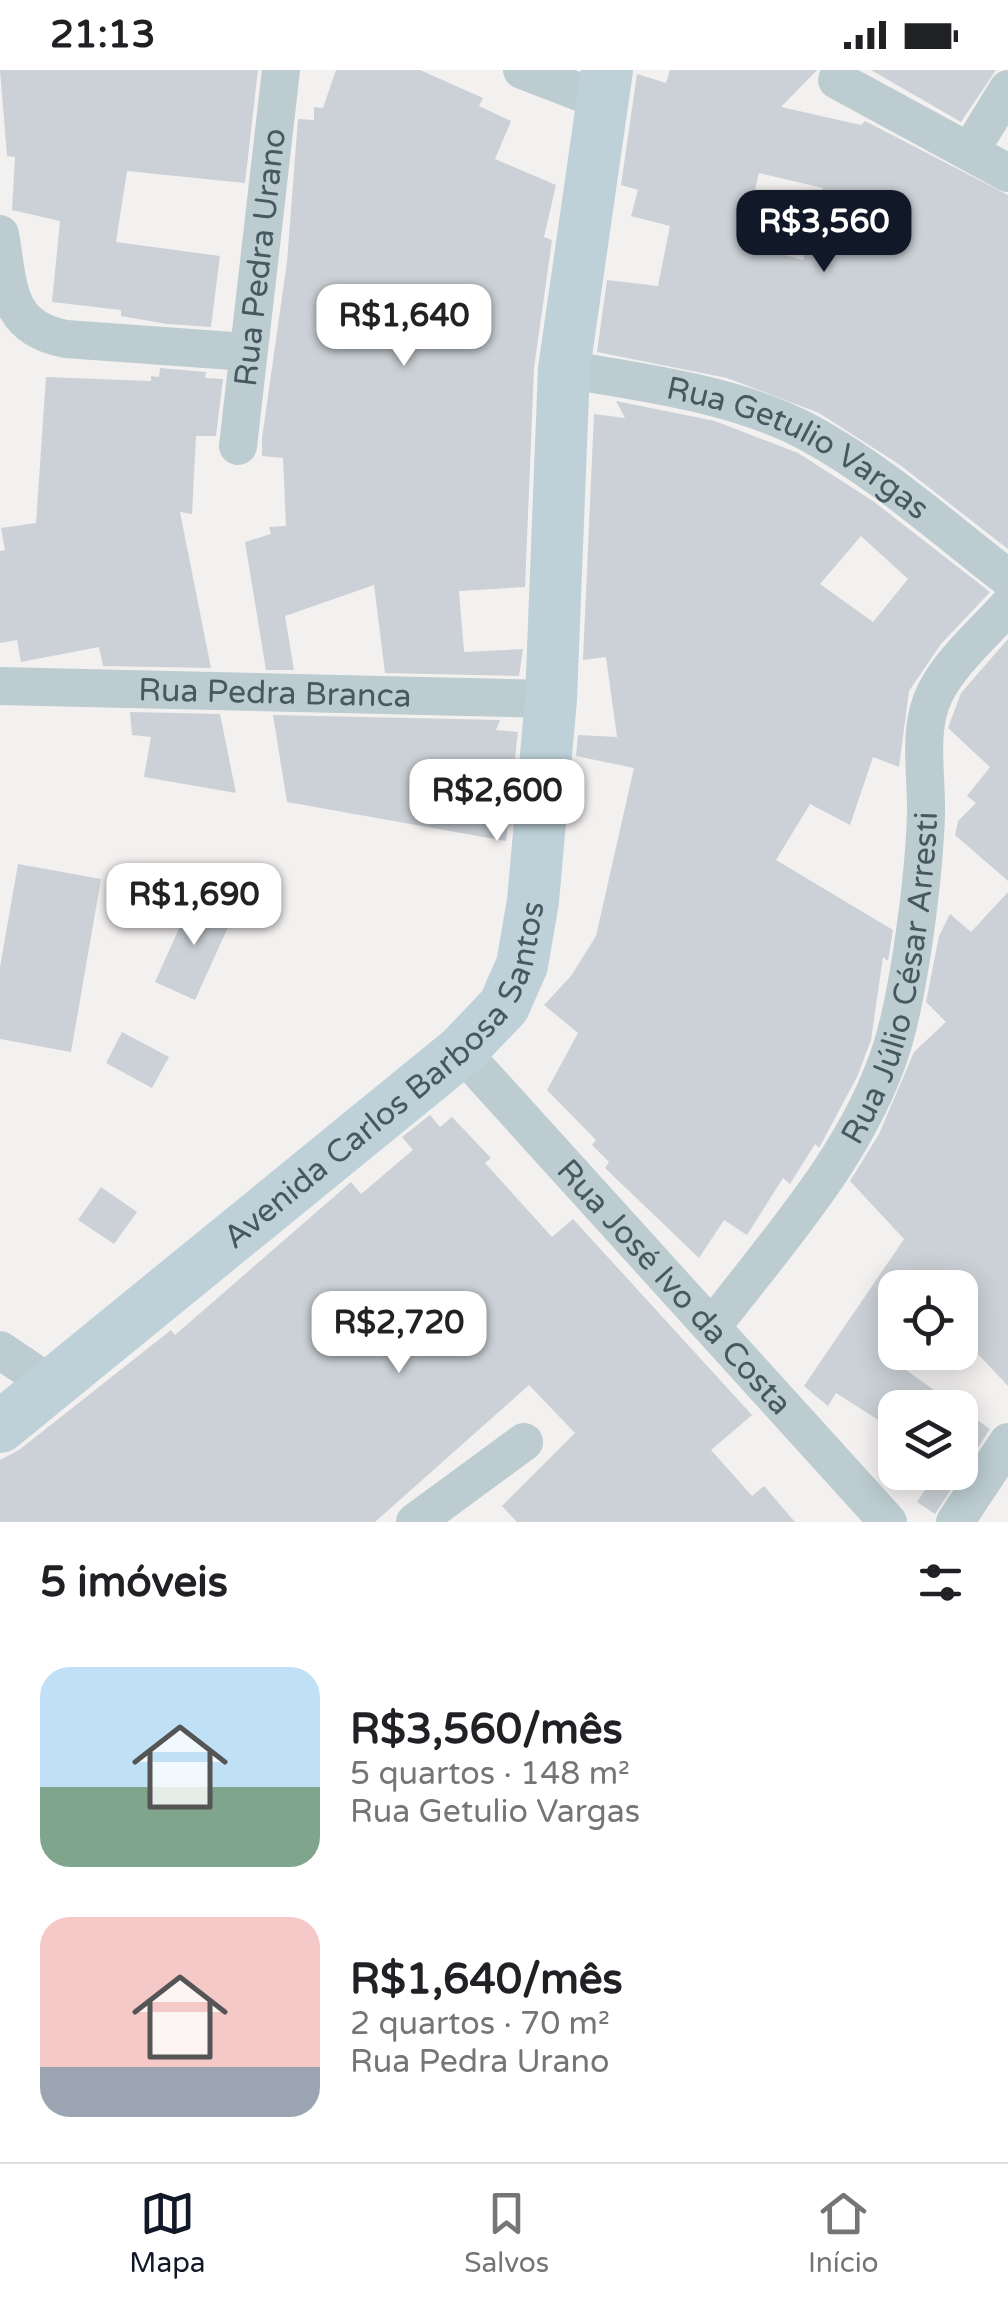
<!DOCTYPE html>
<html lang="pt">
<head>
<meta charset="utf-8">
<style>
	:root { --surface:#fff; --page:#f6f6f6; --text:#202124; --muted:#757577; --line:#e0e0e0; --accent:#111827 }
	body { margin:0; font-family:"Varela Round",sans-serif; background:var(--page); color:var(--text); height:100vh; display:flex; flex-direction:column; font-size:38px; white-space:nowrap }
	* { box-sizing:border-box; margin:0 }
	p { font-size:32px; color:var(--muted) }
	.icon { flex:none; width:55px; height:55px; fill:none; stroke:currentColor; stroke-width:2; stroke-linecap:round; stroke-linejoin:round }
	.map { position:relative; height:1452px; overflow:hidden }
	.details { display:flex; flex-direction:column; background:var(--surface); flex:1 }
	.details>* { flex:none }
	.buttons { position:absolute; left:878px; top:1200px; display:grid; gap:20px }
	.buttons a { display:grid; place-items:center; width:100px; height:100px; border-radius:20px; background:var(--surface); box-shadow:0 5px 25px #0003; font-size:50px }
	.price { position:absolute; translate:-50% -85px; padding:0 22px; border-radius:20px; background:#fff; color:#222; font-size:32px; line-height:65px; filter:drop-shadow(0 2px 5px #0008) }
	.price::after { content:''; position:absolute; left:50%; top:60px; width:30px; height:22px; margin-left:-15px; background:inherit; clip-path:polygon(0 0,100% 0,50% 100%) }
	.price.on { background:var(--accent); color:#fff }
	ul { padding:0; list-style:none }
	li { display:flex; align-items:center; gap:30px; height:250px; padding:0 40px }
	li span { display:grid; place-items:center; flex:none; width:280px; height:200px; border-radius:30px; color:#555 }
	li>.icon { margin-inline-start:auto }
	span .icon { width:120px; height:120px; fill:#fffc; stroke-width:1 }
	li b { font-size:42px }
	h2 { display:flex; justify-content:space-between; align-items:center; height:120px; padding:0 40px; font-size:42px }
	.status { display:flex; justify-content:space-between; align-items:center; height:70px; padding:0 50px; background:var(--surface); direction:ltr }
	.status svg { height:28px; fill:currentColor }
	.menu { display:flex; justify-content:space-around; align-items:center; height:140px; border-top:2px solid var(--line); background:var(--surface); font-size:28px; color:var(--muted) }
	.menu a { display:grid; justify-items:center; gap:5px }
	.menu .on { color:var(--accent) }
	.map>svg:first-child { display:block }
</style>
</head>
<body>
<div class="status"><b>21:13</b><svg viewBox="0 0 49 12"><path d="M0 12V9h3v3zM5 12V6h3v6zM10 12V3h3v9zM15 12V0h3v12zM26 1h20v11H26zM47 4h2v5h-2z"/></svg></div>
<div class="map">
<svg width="1008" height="1452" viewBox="0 0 1008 1452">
	<rect width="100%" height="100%" fill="#f3f0f0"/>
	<!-- building -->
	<path fill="#cbd1d6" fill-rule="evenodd" d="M0 0H258L245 113 127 101 116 172 220 186 211 257 167 254 121 246V240L52 232 60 151 12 140 15 87 7 86Z
		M336 0H420L483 28 479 36 511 51 495 89 556 115 544 167 552 170 534 298 525 517 459 521 464 582 523 579 519 606 385 603 374 515 285 546 294 600H266L245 472 271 464 269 457 286 456 283 388 262 386V368L287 192 298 49 314 50V37L323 38Z
		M670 0H817L781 37 861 55 865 51 1008 125V479L900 395 819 343 727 308 597 282 607 210 658 216 670 156 631 146 638 120 621 115 637 4 666 13ZM759 103 823 118 803 190 742 173Z
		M871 0H996L961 52Z
		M160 298 206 302 205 308 223 309 216 366H196L192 444 180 442 211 598 103 596 99 577 21 592 17 570 0 573V481L5 480 1 458 36 453 46 307 151 311V306L159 307Z
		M616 331 715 351 798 383 873 431 990 522 941 574 909 621 899 697 873 687 850 755 810 734 776 790 893 860 888 891 883 887 871 970 857 1007 819 1078 815 1074 790 1114 783 1108 747 1165 724 1150 699 1188 605 1098 609 1092 592 1075 596 1070 547 1020 578 963 544 935 571 906 596 866 634 698 576 686 578 665 617 667 606 587 583 590 594 344 625 348ZM861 466 908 509 873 552 820 514Z
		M1008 569V811L955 765 958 751 976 733 967 726 990 697 948 658 961 623Z
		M130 642 220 644 236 723 144 707 151 667 132 665Z
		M273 645 500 650 496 660 518 662 506 771 287 732Z
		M18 794 101 809 71 982 0 969V897Z
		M1008 822V1316L960 1265V1218H895V1292L959 1338H895L886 1355 836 1323 828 1336 804 1316 904 1169 850 1111 879 1064 914 982 946 952 926 932 939 866 950 844 971 862Z
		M194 825 234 844 195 930 155 912Z
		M122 962 169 987 152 1018 106 993Z
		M430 1045 440 1057 452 1047 491 1088 485 1093 552 1167 573 1149 752 1345 711 1380 752 1426 764 1416 795 1452H517L502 1436 575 1363 529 1315 375 1452H0V1390L19 1380 171 1260 175 1265 351 1112 361 1124 413 1080 402 1067Z
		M101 1117 137 1142 114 1174 78 1150Z
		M960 1338 990 1359 935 1444 917 1432 937 1402H960Z"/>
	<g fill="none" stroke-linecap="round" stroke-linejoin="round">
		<!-- minor -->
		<g stroke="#bcccd1" stroke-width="38">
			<path d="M522 0 600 30"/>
			<path d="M837 10 1008 103"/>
			<path d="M970 81 1008 19"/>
			<path d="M0 164C9 215 5 258 66 269L247 282"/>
			<path id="s1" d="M564 299C644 313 737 324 809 363 881 402 944 459 1008 508"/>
			<path id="s2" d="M238 376 281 0"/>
			<path id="s3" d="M0 616 551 629"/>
			<path id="s4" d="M461 981 888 1452"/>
			<path id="s5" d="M712 1257C779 1169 858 1084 892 977 910 918 924 806 926 744 927 705 917 659 935 623 951 591 984 563 1008 536"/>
			<path d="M0 1280 52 1315"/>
			<path d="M415 1452 524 1372"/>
			<path d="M955 1452 1008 1372"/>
		</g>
		<!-- secondary -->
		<path stroke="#bed1d9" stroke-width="52" id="s6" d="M0 1357 461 981 504 936 522 895 533 831 551 629 564 299 607 0"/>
	</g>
	<g text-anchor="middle" stroke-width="9" stroke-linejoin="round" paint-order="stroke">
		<!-- street labels -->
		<g font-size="32" fill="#455960" stroke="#fff">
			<text dy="11" stroke="none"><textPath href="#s2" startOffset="190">Rua Pedra Urano</textPath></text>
			<text dy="11" stroke="none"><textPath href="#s1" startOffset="250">Rua Getulio Vargas</textPath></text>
			<text dy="11" stroke="none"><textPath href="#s3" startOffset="275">Rua Pedra Branca</textPath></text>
			<text dy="11" stroke="none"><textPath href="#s5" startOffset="402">Rua Júlio César Arresti</textPath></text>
			<text dy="11" stroke="none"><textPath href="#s6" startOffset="530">Avenida Carlos Barbosa Santos</textPath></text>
			<text dy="11" stroke="none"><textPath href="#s4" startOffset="318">Rua José Ivo da Costa</textPath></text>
		</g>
	</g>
</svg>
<div class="buttons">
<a><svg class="icon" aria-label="locate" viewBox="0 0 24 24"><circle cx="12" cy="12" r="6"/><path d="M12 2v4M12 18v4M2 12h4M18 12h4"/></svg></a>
<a><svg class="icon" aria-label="layers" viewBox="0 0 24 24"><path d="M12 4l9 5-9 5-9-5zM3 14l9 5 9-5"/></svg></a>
</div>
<b class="price on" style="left:824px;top:205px">R$3,560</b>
<b class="price" style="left:404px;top:299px">R$1,640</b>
<b class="price" style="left:497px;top:774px">R$2,600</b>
<b class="price" style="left:194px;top:878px">R$1,690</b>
<b class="price" style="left:399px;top:1306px">R$2,720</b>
</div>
<section class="details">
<h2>5 imóveis<svg class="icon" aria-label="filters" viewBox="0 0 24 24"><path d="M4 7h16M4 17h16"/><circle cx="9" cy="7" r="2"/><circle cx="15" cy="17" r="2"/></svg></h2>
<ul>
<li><span style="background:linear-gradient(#bfe0f5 60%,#7fa58c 0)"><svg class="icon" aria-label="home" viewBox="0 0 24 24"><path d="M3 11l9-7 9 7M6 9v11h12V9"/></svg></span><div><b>R$3,560/mês</b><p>5 quartos · 148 m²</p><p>Rua Getulio Vargas</p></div></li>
<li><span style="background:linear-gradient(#f6c9c9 75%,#9aa5b1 0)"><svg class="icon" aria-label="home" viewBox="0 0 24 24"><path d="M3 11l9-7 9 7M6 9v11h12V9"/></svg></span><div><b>R$1,640/mês</b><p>2 quartos · 70 m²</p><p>Rua Pedra Urano</p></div></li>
</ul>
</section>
<nav class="menu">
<a class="on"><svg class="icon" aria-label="map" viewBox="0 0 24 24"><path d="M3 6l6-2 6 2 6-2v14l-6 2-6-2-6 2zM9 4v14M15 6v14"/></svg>Mapa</a>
<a><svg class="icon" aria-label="saved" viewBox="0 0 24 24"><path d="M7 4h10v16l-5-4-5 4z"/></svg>Salvos</a>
<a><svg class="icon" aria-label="home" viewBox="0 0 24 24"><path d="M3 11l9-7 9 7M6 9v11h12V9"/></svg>Início</a>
</nav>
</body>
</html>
